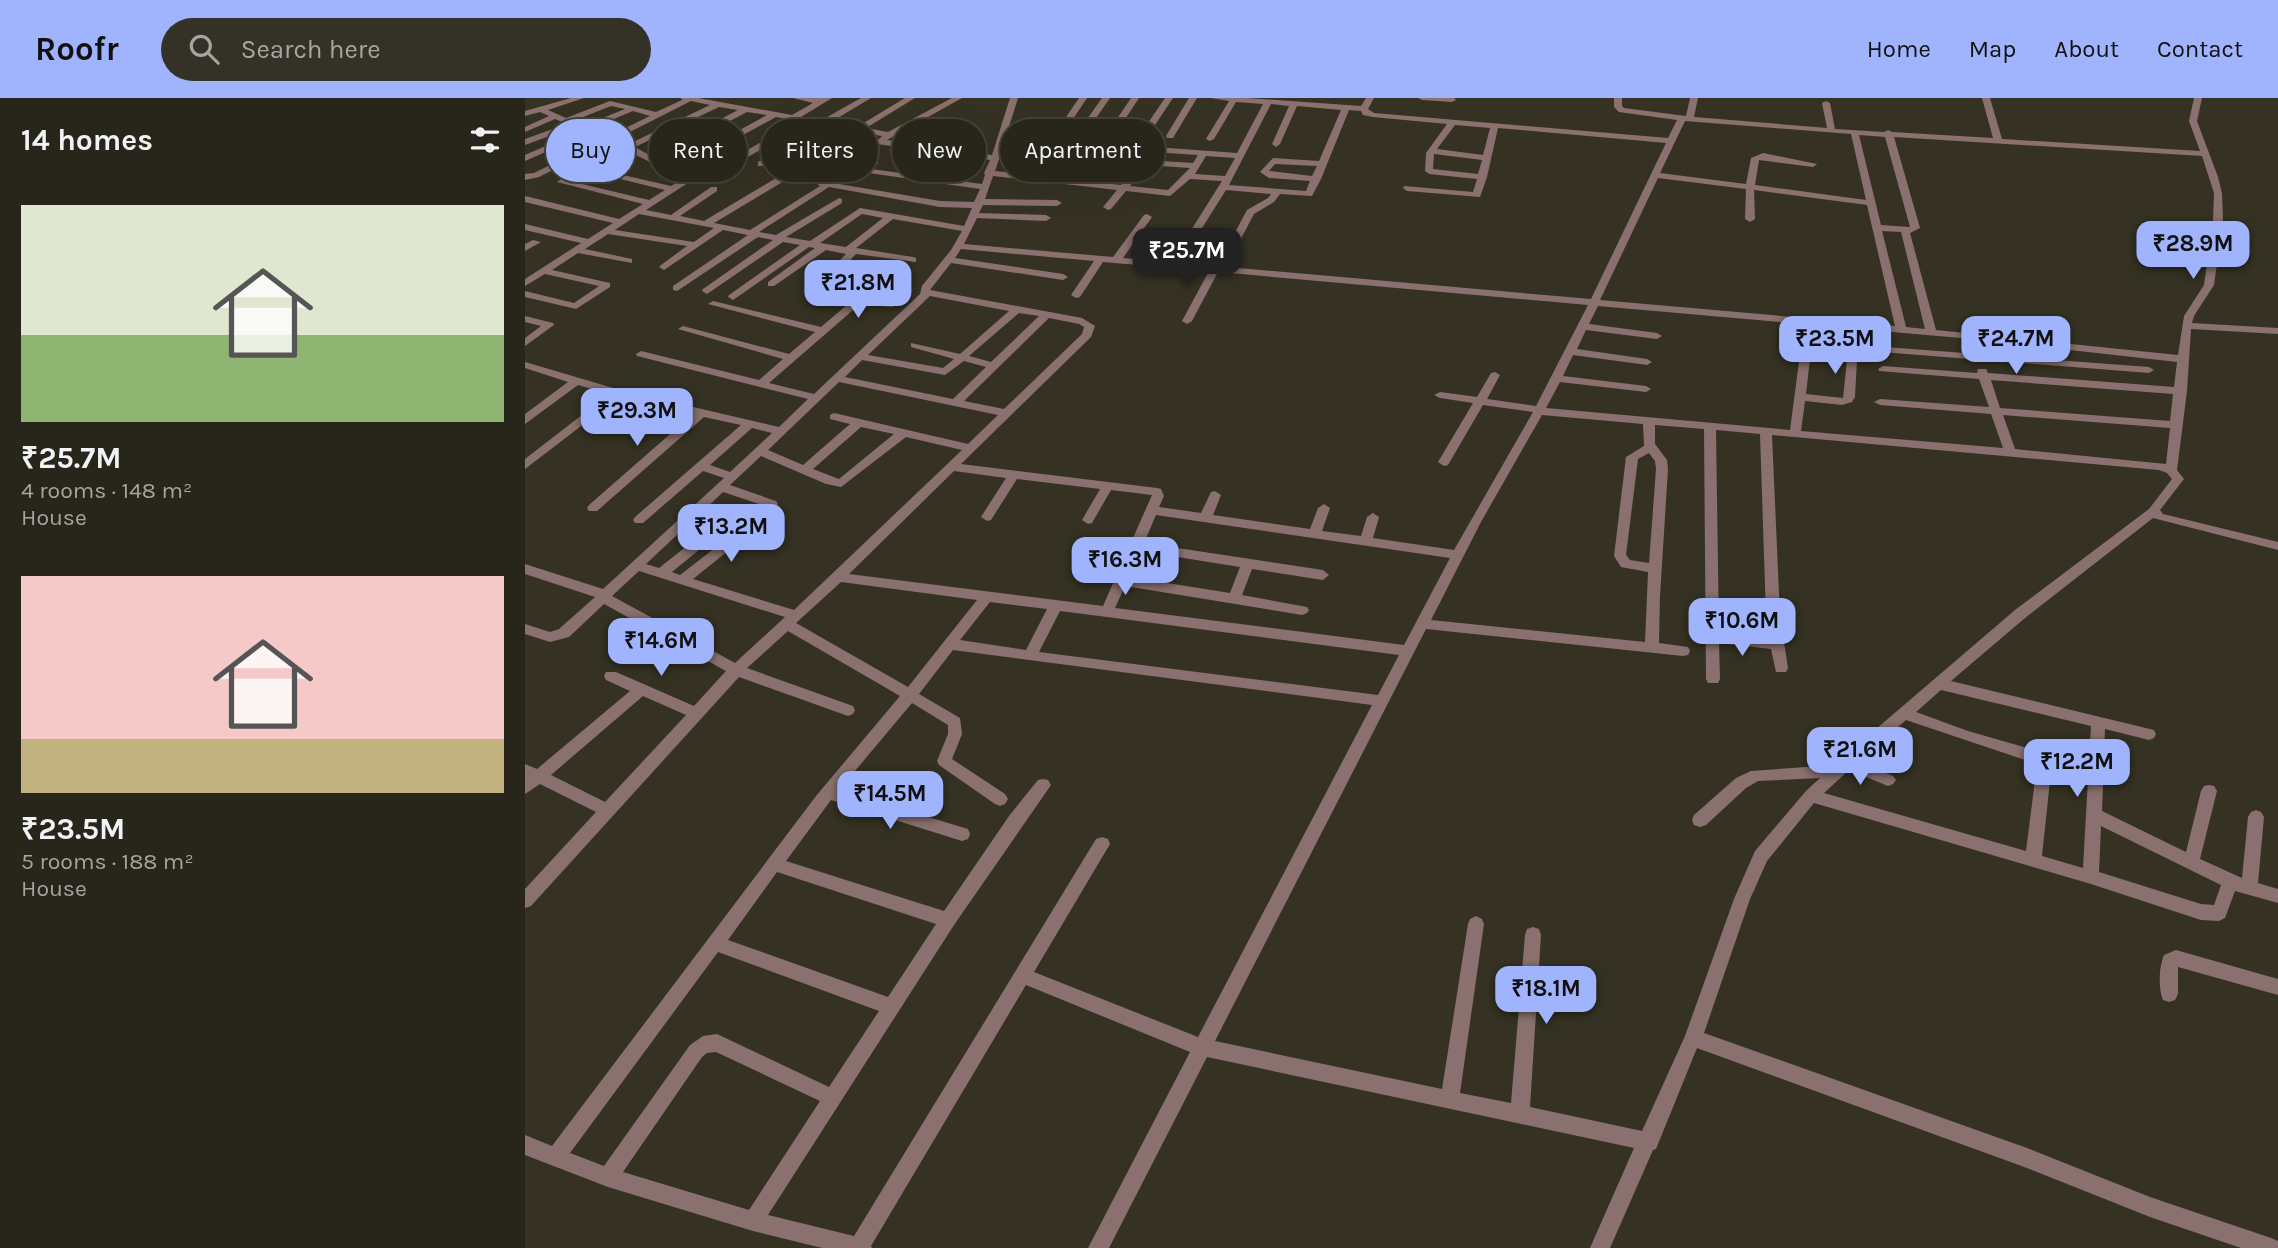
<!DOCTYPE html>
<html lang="en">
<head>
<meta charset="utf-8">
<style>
	:root { --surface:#28261a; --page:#343227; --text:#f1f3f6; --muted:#a5a5a2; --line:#444339; --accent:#a0b3fd }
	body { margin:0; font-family:Karla,sans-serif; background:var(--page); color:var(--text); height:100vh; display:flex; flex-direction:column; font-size:26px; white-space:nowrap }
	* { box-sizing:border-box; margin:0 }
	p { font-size:23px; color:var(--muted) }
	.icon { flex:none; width:38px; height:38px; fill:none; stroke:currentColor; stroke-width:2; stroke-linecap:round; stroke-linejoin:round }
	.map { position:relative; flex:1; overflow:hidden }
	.side { display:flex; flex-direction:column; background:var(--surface); width:525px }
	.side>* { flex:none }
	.top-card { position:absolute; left:21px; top:21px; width:665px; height:63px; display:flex; gap:14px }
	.price { position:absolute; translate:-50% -60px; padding:0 16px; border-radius:14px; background:var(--accent); color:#111; font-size:23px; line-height:46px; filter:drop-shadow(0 2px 4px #0008) }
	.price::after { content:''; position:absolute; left:50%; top:42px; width:21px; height:16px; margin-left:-10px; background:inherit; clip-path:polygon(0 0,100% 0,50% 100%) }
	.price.current { background:#222; color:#fff }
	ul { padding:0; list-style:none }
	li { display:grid; align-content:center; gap:14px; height:371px; padding:0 21px }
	li span { display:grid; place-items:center; height:217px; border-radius:0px; color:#555 }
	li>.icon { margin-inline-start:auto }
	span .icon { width:126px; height:126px; fill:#fffc; stroke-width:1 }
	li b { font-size:30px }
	h2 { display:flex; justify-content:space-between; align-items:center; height:84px; padding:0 21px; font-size:30px }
	.pill { padding:0 24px; border-radius:32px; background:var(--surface); box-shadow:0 7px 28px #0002,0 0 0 2px var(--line); font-size:24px; line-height:63px }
	.pill.current { background:var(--accent); color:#111 }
	header { display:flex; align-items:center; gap:42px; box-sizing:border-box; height:98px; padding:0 35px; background:var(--accent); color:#111 }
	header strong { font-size:33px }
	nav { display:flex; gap:38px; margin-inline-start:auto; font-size:24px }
	.search { width:490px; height:63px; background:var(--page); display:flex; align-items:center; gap:18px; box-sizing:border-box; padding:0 24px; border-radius:38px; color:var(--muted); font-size:26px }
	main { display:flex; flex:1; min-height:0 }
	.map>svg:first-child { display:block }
</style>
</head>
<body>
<header>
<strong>Roofr</strong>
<div class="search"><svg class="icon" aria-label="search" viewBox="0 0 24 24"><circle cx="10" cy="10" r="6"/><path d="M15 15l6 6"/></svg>Search here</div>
<nav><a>Home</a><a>Map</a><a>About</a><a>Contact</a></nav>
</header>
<main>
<section class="side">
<h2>14 homes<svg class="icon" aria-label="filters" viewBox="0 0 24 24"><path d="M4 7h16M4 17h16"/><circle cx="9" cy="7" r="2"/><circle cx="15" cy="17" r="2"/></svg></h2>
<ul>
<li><span style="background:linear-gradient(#dfe7d0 60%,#8fb573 0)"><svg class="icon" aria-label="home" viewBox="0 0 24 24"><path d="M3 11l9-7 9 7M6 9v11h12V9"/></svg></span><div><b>₹25.7M</b><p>4 rooms · 148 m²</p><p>House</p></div></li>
<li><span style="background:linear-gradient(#f6c9c9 75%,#c2b280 0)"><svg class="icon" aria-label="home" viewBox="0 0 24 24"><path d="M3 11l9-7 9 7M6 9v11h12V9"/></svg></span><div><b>₹23.5M</b><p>5 rooms · 188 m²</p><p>House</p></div></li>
</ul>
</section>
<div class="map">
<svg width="1753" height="1150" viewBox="0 0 1753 1150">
	<rect width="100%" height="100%" fill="#353223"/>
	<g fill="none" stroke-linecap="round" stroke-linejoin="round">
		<!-- street -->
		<path fill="#8a716f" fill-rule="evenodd" d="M46 0H59L23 12 41 20 85 3 131 14 157 2 156 0H173L267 17 288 5 268 0H307L276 19 297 22 336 0H346L306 24 332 29 380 0H390L341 30 363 34 427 0H437L362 42 467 57 485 0H493L478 48 546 51 550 54 546 57 477 53 470 73 596 87 613 66 597 63 640 0H648L616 48 712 55 738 6 711 4 689 41 685 43 681 41 704 3 686 0H722L836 8 841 0H849L843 11 849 15 1143 40 1152 22 1094 14 1089 9V0H1097V8L1099 10 1161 18 1165 0H1173L1169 19 1302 30 1297 5 1301 3 1305 5 1310 31 1359 34 1363 32 1367 34 1468 40 1457 0H1465L1477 41 1675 53 1664 23 1669 0H1677L1672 23 1693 79 1697 95 1698 122 1689 187 1669 218 1667 225 1753 230V236L1666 231 1662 293 1652 372 1659 381 1635 412 1638 416 1753 444V452L1628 420 1500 520 1426 583 1629 632 1631 636 1629 640 1624 642 1580 631 1577 713 1661 754 1676 693 1679 688 1684 687 1689 688 1692 693 1675 761 1717 780 1723 719 1726 714 1731 712 1736 714 1739 719 1733 785 1753 791V805L1710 793 1700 820 1694 823 1676 822 1566 786 1289 705 1242 763 1225 801 1179 935 1502 1050 1625 1099 1746 1140 1753 1143V1150H1716L1625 1119 1502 1070 1172 950 1131 1051 1128 1052 1085 1150H1065L1109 1050 682 959 584 1150H563L665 954 501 887 346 1148 347 1150H297L228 1133 83 1089 0 1057V1037L27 1048 291 698 375 598 263 533 222 570 328 608 330 612 328 616 323 618 214 579 6 808 0 810V791L71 714 15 686 0 696V666L12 671 105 593 81 582 79 578 81 574H91L169 608 201 573 79 506 44 539 25 544 0 536V526L25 534 34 531 70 499 0 476V466L78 491 199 380 178 373 118 425H110L108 422 110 419 216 327 179 319 72 413H64L62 410 64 407 168 316 94 299 0 371V361L84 296 53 287 0 326V316L43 284 0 270V264L95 292 254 329 283 301 112 258 111 256 116 253 234 282 258 261 153 231 158 228 264 256 290 234 183 206 188 203 296 229 329 201 371 204 372 206 367 209 335 206 244 285 289 296 395 196 397 188 426 152 437 133 368 121 331 150 388 159 391 160V164L331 156 294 196H286V192L321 156 301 152 249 188H243V184L290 150 284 149 208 202 203 199 204 197 275 147 258 144 182 196 177 193 178 191 248 142 233 139 152 193 148 192V188L223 137 198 132 139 172 134 169 136 167 162 148 83 136 60 151 107 161V165L53 155 27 172 85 185V189L51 211 0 199V193L49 205 74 188 20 176 0 188V181L56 145 0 132V126L63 141 88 125 0 104V98L94 121 118 106 32 84 36 81 124 102 140 92 59 72 63 69 146 88 156 82 159 76 123 63 85 44 14 79 0 82V76L9 75 78 41 64 35 0 63V57L55 33 49 29 0 47V41L42 26 30 21 0 34V29L24 18 15 14 0 18V13ZM166 3 185 7 104 46 91 41ZM746 6 764 8 747 46 751 49 755 46 772 8 816 12 794 63 748 60 735 74 744 80 785 83 781 93 704 87ZM86 8 100 11 60 27 48 23ZM194 9 213 12 126 58 110 49ZM824 12 836 13 838 17 848 19 922 26 901 55 900 73 904 76 952 81 948 94 879 88 878 90 882 93 955 99 962 79 973 30 1141 45 1066 201 701 169 729 116 749 104 755 96 787 98 796 81ZM108 13 125 18 84 38 67 30ZM222 14 242 17 151 67 133 61ZM251 19 273 23 210 59 175 76 158 70ZM1160 23 1326 36 1341 102 1230 87 1234 62 1288 69 1292 66 1238 55 1226 60 1221 86 1135 75ZM282 25 300 28 233 64V68H239L309 30 330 33 179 123 155 118 192 93V89H186L146 117 121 112 163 85 166 79 178 81 216 63ZM930 27 965 30 958 57 912 51ZM339 35 357 38 351 44 352 46 422 56 405 79 302 65V69L307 70 292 83 291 85 295 88 225 132 189 125 301 58 353 66V62L308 54ZM1334 37 1360 39 1385 129 1356 127ZM1369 39 1677 58 1689 95 1688 122 1679 187 1659 218 1653 257 1411 232 1385 135 1395 130ZM612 53 673 57 668 65 607 61ZM909 56 957 62 953 76 908 71ZM432 57 465 62 459 75 460 77 457 86 412 80 423 64ZM681 58 710 60 700 78 670 76ZM750 66 792 68 787 78 744 73ZM622 67 665 70 643 92 605 88ZM316 71 455 91 449 104 415 103 302 84ZM468 78 592 92 578 109 583 112 586 111 601 93 645 98 665 81 697 83 646 164 598 160 627 119 622 116 619 117 588 159 439 146 452 120 521 123 526 120 521 117 454 115 458 107 532 108 537 105 532 102 460 101ZM1133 80 1221 91 1220 121 1225 124 1230 121 1229 92 1342 107 1370 228 1075 202ZM304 89 415 109 447 110 439 128 335 110 285 143 261 139 317 105V101L314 100 251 137 234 134ZM701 92 746 96 743 100 722 112 692 168 655 165ZM114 116 189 130 169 144 90 132ZM337 116 358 120 321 149 295 145ZM1357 133 1376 134 1400 231 1381 229ZM436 151 569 163 546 197 551 200 555 199 578 164 684 173 657 223 662 226 667 223 693 174 1063 207 1011 308 962 301 975 277 970 274 966 275 952 299 915 294 909 297 915 300 948 305 913 364 919 368 923 367 958 307 1008 314 929 452 848 440 854 419 848 415 842 419 836 438 797 433 805 410 799 406 793 410 785 431 688 417 696 397 690 393 686 394 676 415 634 409 639 398 636 391 632 390 436 366 566 239 570 228 557 220 405 192 426 165 538 182 543 179 538 176 430 160ZM405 198 484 213 435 256 386 245V249L429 261 418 270 343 257ZM1073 208 1447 241 1652 264 1649 289 1463 275 1461 271H1453L1452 275 1358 268 1353 271 1354 273 1454 281 1464 309 1355 301 1349 304 1355 307 1466 316 1478 350 1276 333 1280 303 1317 307 1327 304 1330 299 1332 262 1328 254 1287 246 1288 233 1283 230 1278 233 1265 332 1021 310 1035 284 1121 294 1126 291 1121 288 1038 278 1048 257 1122 267 1127 264 1122 261 1052 251 1061 232 1132 241 1137 238 1132 235 1064 226ZM494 215 514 218 466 264 444 258ZM524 220 554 226 559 229 557 236 479 311 439 303ZM1286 252 1320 258 1322 262 1318 300 1281 296ZM337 262 420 277 439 263 461 269 428 301 320 279ZM1466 282 1648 296 1645 323 1475 310ZM314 284 473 317 443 346 309 315 305 317V321L325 326 278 367 243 352ZM1017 317 1118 326 1119 348 1101 359 1089 458 1096 469 1123 474 1120 544 906 522 956 424ZM1478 317 1645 330 1641 366 1490 351ZM1130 327 1179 331 1181 581 1183 585H1193L1195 581 1194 545 1246 551 1251 574H1261L1263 570 1255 518 1247 337 1634 372 1642 375 1647 381 1624 411 1490 512 1309 667 1226 673 1211 680 1169 717 1167 722 1169 727 1175 729 1181 727 1221 690 1233 683 1295 680 1281 693 1230 753 1209 801 1160 938 1117 1033 1005 1009 1016 837 1014 831 1008 829 1002 831 1000 837 986 1005 935 995 959 826 957 821 951 818 945 821 943 826 917 991 690 943 901 531 1158 558 1163 557 1165 553 1163 549 1134 545 1135 498 1143 371 1142 362 1130 346ZM336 329 369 336 314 381 288 371ZM227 330 247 335 205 374 185 367ZM1191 332 1235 336 1241 518 1245 541 1194 535ZM381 339 437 352 269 512 168 481 238 425 240 422 238 419H230L155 477 147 474 202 429 204 426 201 420 178 413 198 394 243 409H251L253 406 251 403 205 387 236 358 301 386 316 389ZM1124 355 1130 363 1131 371 1124 465 1105 462 1101 457 1113 361ZM429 373 481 380 456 419 462 423 466 422 492 381 575 391 557 422 563 426 567 425 586 392 627 397 578 508 324 476ZM631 417 925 460 879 547 590 510 600 488 777 517 782 515 784 512 782 509 717 497 727 471 798 482 804 477 798 472 619 445ZM171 419 191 425 134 470 121 466ZM615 453 715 469 705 495 604 479ZM114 473 260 519 210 565 87 498ZM316 484 452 502 383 589 271 525ZM465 504 522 511 501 552 435 542ZM535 513 582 519 874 557 853 597 514 554ZM428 552 847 607 673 939 509 874 585 746 583 741 577 739 571 741 329 1138 243 1117 429 827 526 687 523 682 518 681 513 682 484 718 419 813 261 763 306 702 437 743 443 741 445 736 443 731 314 692 387 605 423 627V636L412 663 414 667 470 706 475 708 480 706 483 701 480 696 427 661 437 636 435 620 394 596ZM1416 592 1566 628 1558 770 1517 758 1527 664 1519 655 1443 633 1391 614ZM118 598 161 617 80 704 26 677ZM1381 622 1512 666 1501 753 1299 695 1324 672 1363 688 1368 686 1371 682 1368 678 1334 663ZM1576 728 1696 787 1689 807 1676 806 1574 774ZM252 774 411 826 363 899 203 842ZM193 854 354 913 304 989 192 936 178 938 165 947 79 1068 45 1055ZM191 954 295 1003 224 1112 98 1074 177 959 182 955Z
			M554 0H562L538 36H532L531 34Z
			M577 0H585L560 36H554L553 34Z
			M606 0H614L589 38H583L582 36Z
			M664 0H672L648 40H642L641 38Z
			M893 0H929L931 2 927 4 897 2Z
			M8 142 16 144 0 153V146Z
			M0 218 28 225 29 227 0 248V240L16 228 0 224Z
			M1360 249 1624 269 1629 272 1624 275 1356 254 1355 252Z
			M1651 852 1753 881V897L1653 869V896L1650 902 1644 904 1638 902C1633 890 1634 869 1639 857Z"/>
	</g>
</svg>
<b class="price" style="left:1668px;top:183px">₹28.9M</b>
<b class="price current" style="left:662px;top:190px">₹25.7M</b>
<b class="price" style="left:333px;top:222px">₹21.8M</b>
<b class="price" style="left:1310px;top:278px">₹23.5M</b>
<b class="price" style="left:1491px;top:278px">₹24.7M</b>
<b class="price" style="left:112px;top:350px">₹29.3M</b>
<b class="price" style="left:206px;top:466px">₹13.2M</b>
<b class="price" style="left:600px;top:499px">₹16.3M</b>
<b class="price" style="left:1217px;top:560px">₹10.6M</b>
<b class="price" style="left:136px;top:580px">₹14.6M</b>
<b class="price" style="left:1335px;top:689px">₹21.6M</b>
<b class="price" style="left:1552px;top:701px">₹12.2M</b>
<b class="price" style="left:365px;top:733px">₹14.5M</b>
<b class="price" style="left:1021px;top:928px">₹18.1M</b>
<div class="top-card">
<a class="pill current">Buy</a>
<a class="pill">Rent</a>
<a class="pill">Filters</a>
<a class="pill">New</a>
<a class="pill">Apartment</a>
</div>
</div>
</main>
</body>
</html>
